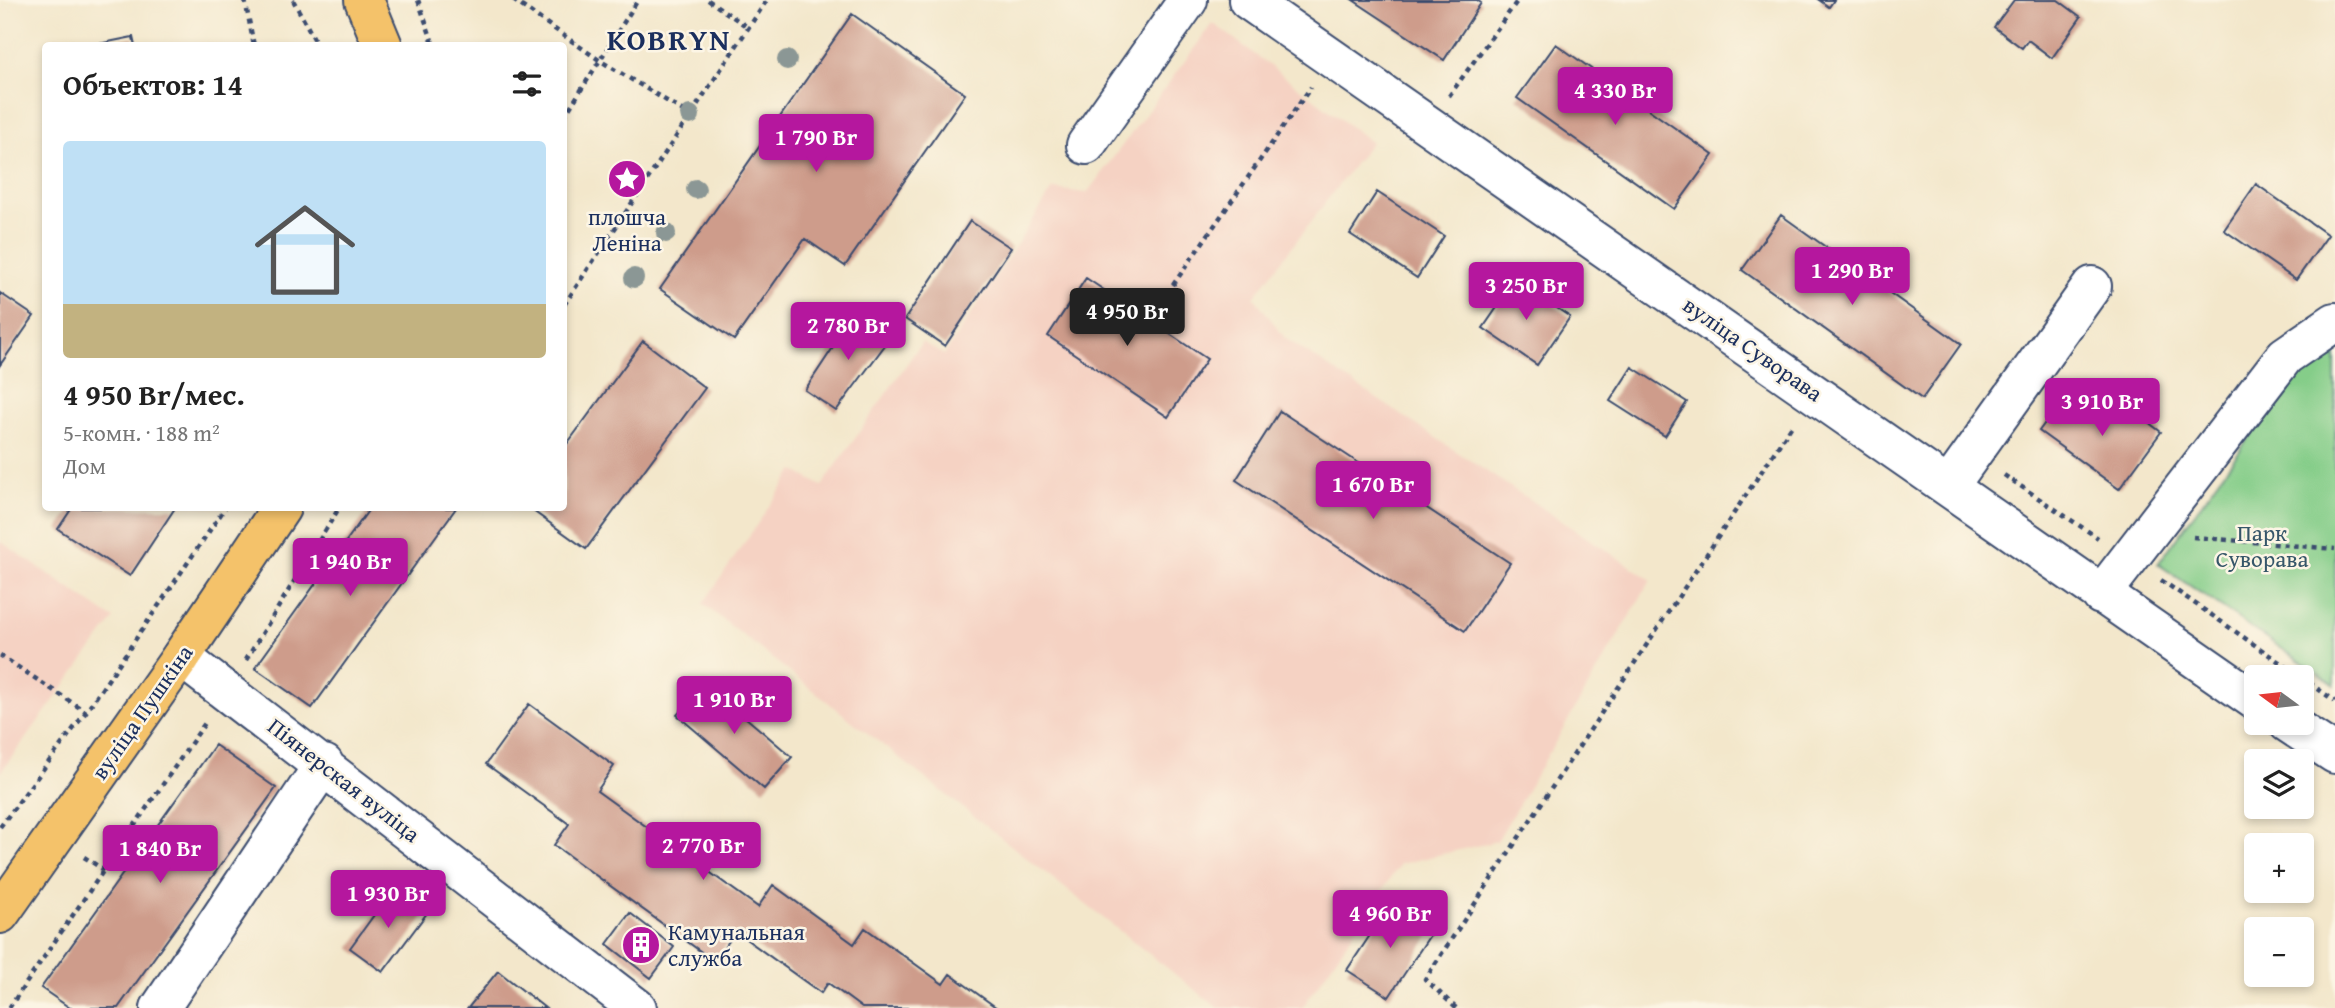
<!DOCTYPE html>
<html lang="ru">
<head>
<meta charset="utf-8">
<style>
	:root { --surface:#fff; --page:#f6f6f6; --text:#222; --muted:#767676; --line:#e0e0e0; --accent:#b5179e }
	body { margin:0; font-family:"Gentium Book Plus",serif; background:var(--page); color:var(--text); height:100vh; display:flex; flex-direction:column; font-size:26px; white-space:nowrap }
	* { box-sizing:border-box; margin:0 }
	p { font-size:23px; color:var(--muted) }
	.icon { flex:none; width:38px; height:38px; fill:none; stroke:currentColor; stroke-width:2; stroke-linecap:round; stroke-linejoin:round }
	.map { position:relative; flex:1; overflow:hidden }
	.drawer { position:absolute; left:42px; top:42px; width:525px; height:469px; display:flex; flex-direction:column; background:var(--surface); border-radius:7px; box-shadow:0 4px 10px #0003 }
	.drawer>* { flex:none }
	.needle { width:46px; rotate:285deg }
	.tools { position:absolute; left:2244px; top:665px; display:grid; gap:14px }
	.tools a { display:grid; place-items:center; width:70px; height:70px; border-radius:7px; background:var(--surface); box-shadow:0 4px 10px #0003; font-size:35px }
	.price { position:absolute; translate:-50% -60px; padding:0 16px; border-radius:7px; background:var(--accent); color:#fff; font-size:23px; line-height:46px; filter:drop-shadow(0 2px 4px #0008) }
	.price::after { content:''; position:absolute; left:50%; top:42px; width:21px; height:16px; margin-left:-10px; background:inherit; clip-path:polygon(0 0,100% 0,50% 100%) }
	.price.current { background:#222; color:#fff }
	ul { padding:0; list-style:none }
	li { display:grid; align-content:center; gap:14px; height:371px; padding:0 21px }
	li+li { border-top:2px solid var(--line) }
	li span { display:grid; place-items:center; height:217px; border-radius:7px; color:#555 }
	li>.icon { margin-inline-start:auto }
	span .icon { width:126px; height:126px; fill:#fffc; stroke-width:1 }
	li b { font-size:30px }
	h2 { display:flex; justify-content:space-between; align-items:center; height:84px; padding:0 21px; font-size:30px }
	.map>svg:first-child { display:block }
</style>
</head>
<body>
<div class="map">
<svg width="2335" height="1008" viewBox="0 0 2335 1008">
	<rect width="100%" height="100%" fill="#fcf5e5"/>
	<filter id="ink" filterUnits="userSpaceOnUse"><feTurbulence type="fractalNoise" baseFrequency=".0143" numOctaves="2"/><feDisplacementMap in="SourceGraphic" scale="14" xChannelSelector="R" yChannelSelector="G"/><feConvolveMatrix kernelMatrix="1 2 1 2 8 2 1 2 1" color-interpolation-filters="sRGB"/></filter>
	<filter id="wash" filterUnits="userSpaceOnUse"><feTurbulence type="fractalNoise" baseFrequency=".00686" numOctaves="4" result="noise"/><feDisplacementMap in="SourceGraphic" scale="28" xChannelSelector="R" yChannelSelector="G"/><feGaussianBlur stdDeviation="1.57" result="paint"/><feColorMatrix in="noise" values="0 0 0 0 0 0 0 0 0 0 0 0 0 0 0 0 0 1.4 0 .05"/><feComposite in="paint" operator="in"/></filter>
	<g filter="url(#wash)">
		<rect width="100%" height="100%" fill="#f3e7cb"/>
		<!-- built -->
		<path fill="#f5d2c3" d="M1213 23 1371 142 1254 297 1285 338 1651 580 1497 841 1400 864 1302 1008H1218L703 604 794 470 822 486 922 342 944 355 1053 189 1087 193Z
			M0 541 114 619 0 773Z"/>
		<!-- green -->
		<path fill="#85cd89" stroke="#507e74" stroke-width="2" d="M2335 344V685L2158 564 2305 360Z"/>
		<g id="blocks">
			<!-- building -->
			<path fill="#ce9c8b" d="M1353 0H1477L1481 3 1444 60Z
				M1819 0H1834L1829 7Z
				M2014 0H2058L2081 17 2052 58 2028 40 2022 48 1994 27Z
				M852 14 965 94 845 266 805 239 734 340 660 289Z
				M133 37 135 46H98V44Z
				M1556 44 1713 155 1674 209 1517 98Z
				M2256 184 2328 235 2296 280 2224 230Z
				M1377 192 1444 236 1417 278 1350 234Z
				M1781 215 1961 344 1922 399 1742 270Z
				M970 221 1011 248 945 346 905 319Z
				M1086 278 1207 359 1168 417 1048 336Z
				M1516 280 1570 317 1537 365 1483 328Z
				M0 293 34 316 0 365Z
				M856 313 891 337 836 411 805 390Z
				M643 341 705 388 586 549 529 508H564V448Z
				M1632 367 1687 402 1665 436 1610 401Z
				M2064 397 2098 422 2116 398 2161 432 2119 489 2039 431Z
				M1280 411 1510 563 1465 631 1236 480Z
				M72 508H175L130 576 58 529Z
				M370 508H456L312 708 255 668Z
				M705 683 792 757 764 789 677 715Z
				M529 704 614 766 597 791 758 907 773 885 854 944 865 928 943 984 950 974 997 1008H862L828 983 821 993 736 932 714 961 554 845 569 824 486 764Z
				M215 745 276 788 118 1008H70L41 988Z
				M393 889 427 913 383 972 350 948Z
				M1392 902 1434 929 1389 997 1347 970Z
				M630 913 674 947 651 978 607 944Z
				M498 971 545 1008H468Z"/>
		</g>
	</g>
	<g filter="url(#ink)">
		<use href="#blocks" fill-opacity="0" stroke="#3b4b6e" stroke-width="2"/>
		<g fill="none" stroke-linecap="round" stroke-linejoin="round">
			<defs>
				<path id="minor" d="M1248 0 2256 701
					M1086 145 1188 0
					M1949 486 2092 286
					M2101 595 2285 356 2335 322
					M181 657 637 1008
					M2288 723 2335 754
					M160 1008 324 764"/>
				<path id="major" d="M364 0 383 46
					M0 914 181 657 281 508"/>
			</defs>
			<!-- minor casing -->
			<use href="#minor" stroke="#3b4b6e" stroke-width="42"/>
			<!-- major casing -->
			<use href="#major" stroke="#3b4b6e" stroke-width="42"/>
			<!-- path -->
			<path stroke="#3b4b6e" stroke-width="4.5" stroke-dasharray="5 5" stroke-linecap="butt" d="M245 0 254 46
				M293 0 318 46
				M418 0 434 46
				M513 0 599 60 690 115
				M708 0 749 28
				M1449 96 1518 0
				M564 117 638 0
				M1173 285 1311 87
				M564 305 767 0
				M2004 475 2098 538
				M2193 537 2335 549
				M2161 580 2301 677
				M0 655 86 712
				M246 660 339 508
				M2301 677 2335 701
				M0 827 86 712 225 508
				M84 857 104 870
				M9 1008 205 723
				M1456 1008 1425 979 1793 424"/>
			<!-- minor -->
			<use href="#minor" stroke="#fff" stroke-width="38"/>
			<!-- major -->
			<use href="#major" stroke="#f4c26a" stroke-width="38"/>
		</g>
		<!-- trees -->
		<g fill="#8b9795">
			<circle cx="787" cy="60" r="10"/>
			<circle cx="690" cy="115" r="10"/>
			<circle cx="696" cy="189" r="10"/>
			<circle cx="666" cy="233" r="10"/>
			<circle cx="634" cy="278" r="10"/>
		</g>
	</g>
	<!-- icons -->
	<defs>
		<symbol id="sight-disc" viewBox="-11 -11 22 22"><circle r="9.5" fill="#b5179e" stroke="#fcf5e5"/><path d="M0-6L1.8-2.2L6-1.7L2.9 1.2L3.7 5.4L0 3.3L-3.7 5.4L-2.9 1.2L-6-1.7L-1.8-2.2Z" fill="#fff"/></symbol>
		<symbol id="building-disc" viewBox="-11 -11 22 22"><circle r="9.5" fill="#b5179e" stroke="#fcf5e5"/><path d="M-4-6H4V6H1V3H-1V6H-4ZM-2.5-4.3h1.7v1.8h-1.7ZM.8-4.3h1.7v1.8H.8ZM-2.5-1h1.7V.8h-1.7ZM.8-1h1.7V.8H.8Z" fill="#fff"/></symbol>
	</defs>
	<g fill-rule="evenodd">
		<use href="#sight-disc" x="605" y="157" width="44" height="44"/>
		<use href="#building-disc" x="619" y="923" width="44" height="44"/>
	</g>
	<g text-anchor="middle" stroke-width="5" stroke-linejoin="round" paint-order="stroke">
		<!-- poi labels -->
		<g font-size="23" fill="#1b2f5e" stroke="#fcf5e5">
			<text x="627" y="225">плошча<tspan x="627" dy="26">Леніна</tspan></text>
			<text x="668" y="940" text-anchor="start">Камунальная<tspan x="668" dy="26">служба</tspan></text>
		</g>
		<!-- street labels -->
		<g font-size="23" fill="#1b2f5e" stroke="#fcf5e5">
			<text transform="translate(1753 349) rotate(35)" y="8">вуліца Суворава</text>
			<text transform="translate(142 712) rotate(-55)" y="8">вуліца Пушкіна</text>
			<text transform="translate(344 780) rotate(38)" y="8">Піянерская вуліца</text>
		</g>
		<!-- park labels -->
		<g font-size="23" fill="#365669" stroke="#fcf5e5">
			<text x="2262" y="541">Парк<tspan x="2262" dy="26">Суворава</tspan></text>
		</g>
		<!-- district labels -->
		<g font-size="30" font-weight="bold" letter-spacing="2" fill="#1b2f5e" stroke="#fcf5e5">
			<text x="669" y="50">KOBRYN</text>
		</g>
	</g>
</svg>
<div class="tools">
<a><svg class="needle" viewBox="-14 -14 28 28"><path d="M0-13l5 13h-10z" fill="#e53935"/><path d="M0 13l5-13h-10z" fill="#767676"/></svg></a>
<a><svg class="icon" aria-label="layers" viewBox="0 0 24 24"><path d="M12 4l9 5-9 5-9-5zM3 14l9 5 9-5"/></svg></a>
<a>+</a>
<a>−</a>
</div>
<b class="price" style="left:1615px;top:127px">4 330 Br</b>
<b class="price" style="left:816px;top:174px">1 790 Br</b>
<b class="price" style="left:1852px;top:307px">1 290 Br</b>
<b class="price" style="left:1526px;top:322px">3 250 Br</b>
<b class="price current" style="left:1127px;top:348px">4 950 Br</b>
<b class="price" style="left:848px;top:362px">2 780 Br</b>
<b class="price" style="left:2102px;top:438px">3 910 Br</b>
<b class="price" style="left:1373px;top:521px">1 670 Br</b>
<b class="price" style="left:350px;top:598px">1 940 Br</b>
<b class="price" style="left:734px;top:736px">1 910 Br</b>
<b class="price" style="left:703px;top:882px">2 770 Br</b>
<b class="price" style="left:160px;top:885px">1 840 Br</b>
<b class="price" style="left:388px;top:930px">1 930 Br</b>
<b class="price" style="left:1390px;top:950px">4 960 Br</b>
<section class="drawer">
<h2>Объектов: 14<svg class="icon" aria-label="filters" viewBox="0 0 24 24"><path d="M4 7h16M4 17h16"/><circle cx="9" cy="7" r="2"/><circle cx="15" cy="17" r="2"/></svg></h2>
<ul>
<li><span style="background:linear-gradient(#bfe0f5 75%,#c2b280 0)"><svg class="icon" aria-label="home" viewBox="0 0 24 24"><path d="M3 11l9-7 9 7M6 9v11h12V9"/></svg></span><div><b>4 950 Br/мес.</b><p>5-комн. · 188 m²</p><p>Дом</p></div></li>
</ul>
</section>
</div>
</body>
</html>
